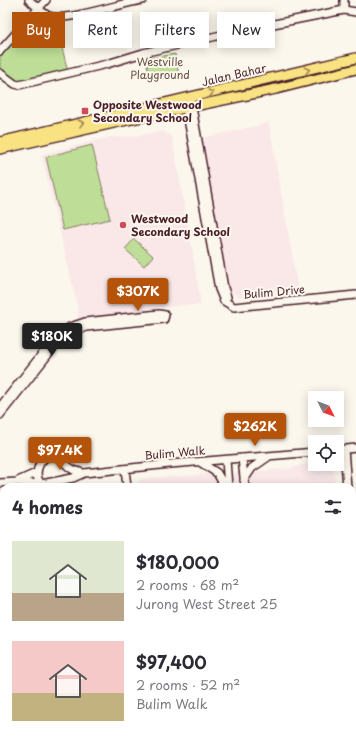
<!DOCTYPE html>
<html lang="en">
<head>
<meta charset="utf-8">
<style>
	:root { --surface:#fff; --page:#f2f2f3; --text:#2b2b33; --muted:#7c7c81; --accent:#b45309 }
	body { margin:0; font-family:"Playpen Sans",sans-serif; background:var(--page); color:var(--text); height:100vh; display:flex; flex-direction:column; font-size:15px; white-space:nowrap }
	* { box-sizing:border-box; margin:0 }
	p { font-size:13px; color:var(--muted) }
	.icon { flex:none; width:22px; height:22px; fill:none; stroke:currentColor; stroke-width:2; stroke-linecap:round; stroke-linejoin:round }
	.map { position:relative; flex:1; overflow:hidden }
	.drawer { position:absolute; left:0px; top:483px; width:356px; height:256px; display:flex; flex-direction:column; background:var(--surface); border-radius:12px 12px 0 0; box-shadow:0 2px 10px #0003 }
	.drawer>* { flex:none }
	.hud { position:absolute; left:12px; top:12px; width:332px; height:36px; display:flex; gap:8px }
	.needle { width:26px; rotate:132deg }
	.fabs { position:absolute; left:308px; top:391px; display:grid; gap:8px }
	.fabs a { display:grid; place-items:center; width:36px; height:36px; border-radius:0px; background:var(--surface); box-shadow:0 2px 10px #0003; font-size:20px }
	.price { position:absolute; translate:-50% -34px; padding:0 9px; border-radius:4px; background:var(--accent); color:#fff; font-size:13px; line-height:26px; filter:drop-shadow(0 1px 2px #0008) }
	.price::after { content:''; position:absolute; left:50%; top:24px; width:12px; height:9px; margin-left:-6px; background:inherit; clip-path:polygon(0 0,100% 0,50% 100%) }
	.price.active { background:#222; color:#fff }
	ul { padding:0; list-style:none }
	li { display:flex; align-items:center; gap:12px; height:100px; padding:0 12px }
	li span { display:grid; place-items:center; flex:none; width:112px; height:80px; border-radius:0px; color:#555 }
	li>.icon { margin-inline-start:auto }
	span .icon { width:48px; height:48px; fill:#fffc; stroke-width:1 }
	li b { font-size:17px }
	h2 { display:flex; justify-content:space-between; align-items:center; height:48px; padding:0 12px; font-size:17px }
	.tag { padding:0 14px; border-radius:0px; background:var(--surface); box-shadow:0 2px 10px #0003; font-size:14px; line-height:36px }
	.tag.active { background:var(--accent); color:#fff }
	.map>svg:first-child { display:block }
</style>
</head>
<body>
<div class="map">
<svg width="356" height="739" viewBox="0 0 356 739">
	<rect width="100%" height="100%" fill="#fbf7ec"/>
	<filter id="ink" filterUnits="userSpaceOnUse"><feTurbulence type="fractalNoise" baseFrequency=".025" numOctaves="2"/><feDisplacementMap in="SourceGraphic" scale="8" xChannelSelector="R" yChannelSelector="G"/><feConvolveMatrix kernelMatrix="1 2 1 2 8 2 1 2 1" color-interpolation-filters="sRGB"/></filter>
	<g filter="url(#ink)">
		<!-- built -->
		<path fill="#fae8e9" d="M269 123 298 289 238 297 228 288 202 138Z
			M163 131 172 137 191 242 201 305H184L77 319 78 309 42 157V154L110 137H128Z
			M315 462V464H332L336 487H137L139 480 147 478 286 469Z"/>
		<!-- green -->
		<path fill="#bede97" stroke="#847e61" d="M38 8 44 36 58 31 68 72 20 85 0 73V51Z
			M175 54 179 76 150 81 146 59Z
			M92 145 110 219 63 230 46 157Z
			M134 239 153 256 144 266 125 249Z
			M0 724H4V735H239L240 739H0Z"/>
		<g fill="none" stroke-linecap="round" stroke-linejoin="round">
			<defs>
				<path id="minor" d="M29 0C35 5 42 13 49 16 69 22 119 3 143 0
					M344 0V10
					M0 51 46 0
					M0 73 15 84 19 85 107 64 143 53 234 32 344 10 356 12
					M192 107 224 288 227 297
					M186 108 219 289 224 301 234 307 356 295
					M0 407 54 339 70 327 85 322 159 314 165 315 164 319 86 327 71 333 58 342 0 415
					M344 449 347 487
					M337 450 356 448
					M242 458 245 487
					M226 460 228 487
					M200 462 217 473 225 487
					M125 469 127 487
					M244 480 252 468 268 457
					M18 481 36 473
					M0 483 17 482 41 484 73 478 84 473 170 464 315 452
					M41 484C31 473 42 451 57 457 63 459 66 466 72 469 75 471 80 472 84 473
					M352 539 356 582
					M352 678H356
					M0 718H4"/>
				<path id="major" d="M0 142 356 58
					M0 149 118 122 276 89 356 69"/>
			</defs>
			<!-- minor casing -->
			<use href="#minor" stroke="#4a1f2b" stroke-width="10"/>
			<!-- major casing -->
			<use href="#major" stroke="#4a1f2b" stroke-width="12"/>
			<!-- minor -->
			<use href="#minor" stroke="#fbf7ec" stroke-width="7"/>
			<!-- major -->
			<use href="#major" stroke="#f8e281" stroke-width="9"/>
		</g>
		<!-- one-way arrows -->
		<defs><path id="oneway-chevron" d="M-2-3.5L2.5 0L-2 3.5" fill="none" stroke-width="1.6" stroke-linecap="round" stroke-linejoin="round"/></defs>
		<g stroke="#a18056">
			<use href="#oneway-chevron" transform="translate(307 70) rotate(-14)"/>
			<use href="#oneway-chevron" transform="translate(211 93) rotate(-13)"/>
			<use href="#oneway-chevron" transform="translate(81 123) rotate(-14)"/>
		</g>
	</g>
	<!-- markers -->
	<g fill="#d1495b" stroke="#fbf7ec" stroke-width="1.5">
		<rect x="81" y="107" width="8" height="8" rx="2"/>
		<circle cx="123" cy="225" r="4"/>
	</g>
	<g text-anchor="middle" stroke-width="4" stroke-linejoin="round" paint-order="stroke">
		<!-- park labels -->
		<g font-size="11" fill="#674f46" stroke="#fbf7ec">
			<text x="160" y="66">Westville<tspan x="160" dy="13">Playground</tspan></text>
		</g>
		<!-- street labels -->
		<g font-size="11" fill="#4a1f2b" stroke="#fbf7ec">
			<text transform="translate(234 75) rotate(-13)" y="4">Jalan Bahar</text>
			<text transform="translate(274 292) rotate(-5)" y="4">Bulim Drive</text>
			<text transform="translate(175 453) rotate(-5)" y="4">Bulim Walk</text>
		</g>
		<!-- poi labels -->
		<g font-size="11" font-weight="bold" fill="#4a1f2b" stroke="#fbf7ec" text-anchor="start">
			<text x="93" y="109">Opposite Westwood<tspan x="93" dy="13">Secondary School</tspan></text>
			<text x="131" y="223">Westwood<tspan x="131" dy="13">Secondary School</tspan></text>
		</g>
	</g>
</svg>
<div class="fabs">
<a><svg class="needle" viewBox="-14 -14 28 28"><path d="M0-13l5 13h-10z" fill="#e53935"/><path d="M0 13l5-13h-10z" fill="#7c7c81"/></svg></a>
<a><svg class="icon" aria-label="locate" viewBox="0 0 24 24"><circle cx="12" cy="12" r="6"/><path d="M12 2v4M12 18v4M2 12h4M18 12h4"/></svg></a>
</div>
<b class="price" style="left:138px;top:312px">$307K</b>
<b class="price active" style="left:52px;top:357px">$180K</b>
<b class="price" style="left:255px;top:447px">$262K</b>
<b class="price" style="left:60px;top:471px">$97.4K</b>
<div class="hud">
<a class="tag active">Buy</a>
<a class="tag">Rent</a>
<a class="tag">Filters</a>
<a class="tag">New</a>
</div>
<section class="drawer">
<h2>4 homes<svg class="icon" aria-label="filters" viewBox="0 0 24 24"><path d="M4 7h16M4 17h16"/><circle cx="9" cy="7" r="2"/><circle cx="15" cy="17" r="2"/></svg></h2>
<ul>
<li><span style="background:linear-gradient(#dfe7d0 65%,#b9a48a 0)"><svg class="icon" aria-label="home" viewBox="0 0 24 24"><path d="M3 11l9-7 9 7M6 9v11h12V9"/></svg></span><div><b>$180,000</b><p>2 rooms · 68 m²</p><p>Jurong West Street 25</p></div></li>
<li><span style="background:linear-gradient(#f6c9c9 65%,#c2b280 0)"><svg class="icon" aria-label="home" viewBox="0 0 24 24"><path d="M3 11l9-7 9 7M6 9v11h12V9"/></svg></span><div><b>$97,400</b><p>2 rooms · 52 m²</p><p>Bulim Walk</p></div></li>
</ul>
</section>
</div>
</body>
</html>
